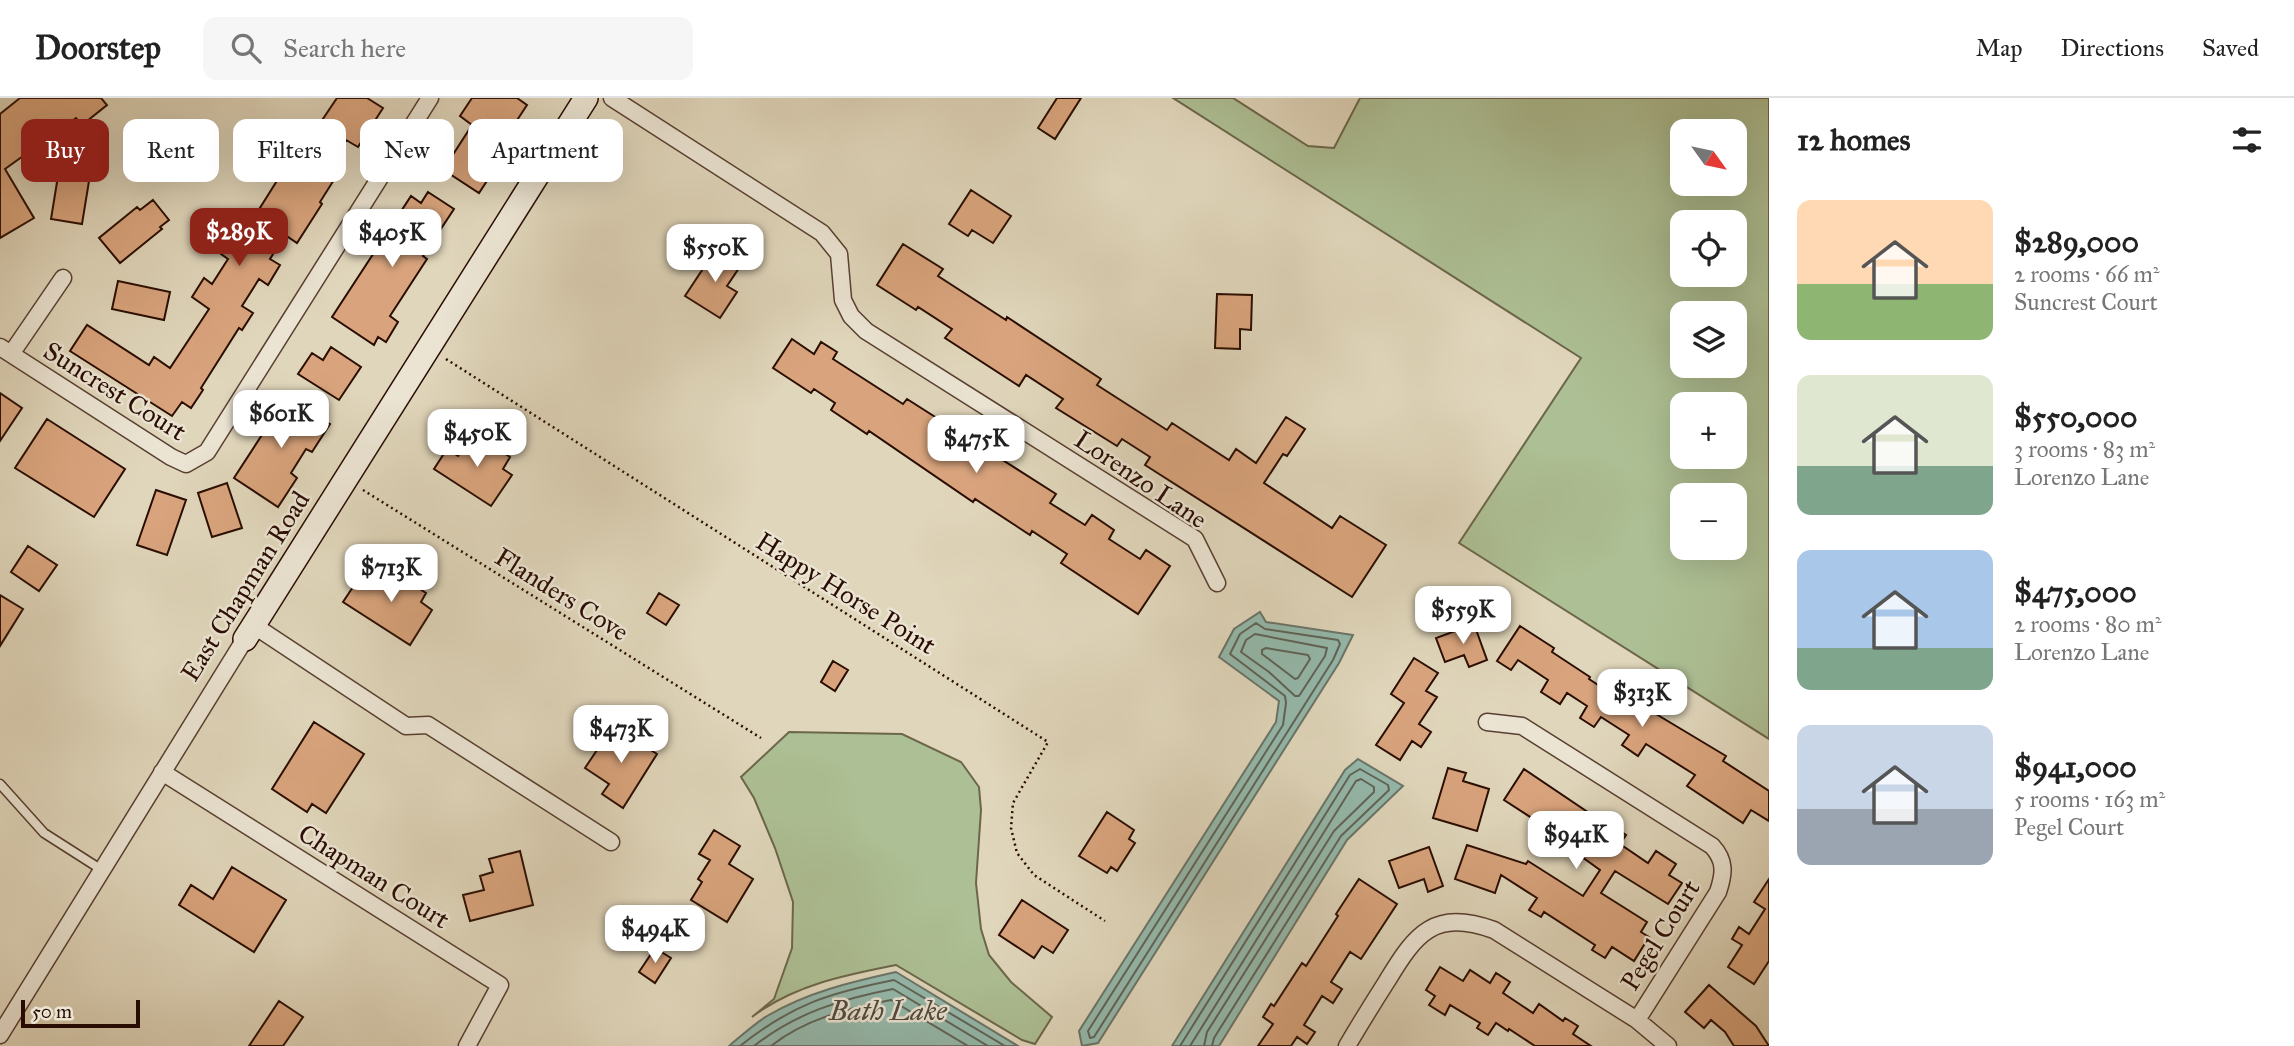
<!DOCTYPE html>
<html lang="en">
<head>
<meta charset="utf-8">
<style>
	:root { --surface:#fff; --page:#f6f6f6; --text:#222; --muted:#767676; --line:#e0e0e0; --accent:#8f2418 }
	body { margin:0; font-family:"IM FELL Great Primer",serif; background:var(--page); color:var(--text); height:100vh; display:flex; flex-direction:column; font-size:26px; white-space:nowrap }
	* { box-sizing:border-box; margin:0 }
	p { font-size:23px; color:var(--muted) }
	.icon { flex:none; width:38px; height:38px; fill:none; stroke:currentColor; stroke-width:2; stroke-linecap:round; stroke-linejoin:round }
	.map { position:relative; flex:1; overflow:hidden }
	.sheet { display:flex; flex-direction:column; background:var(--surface); width:525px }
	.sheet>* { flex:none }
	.top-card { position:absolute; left:21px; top:21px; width:665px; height:63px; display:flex; gap:14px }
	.needle { width:46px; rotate:123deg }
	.buttons { position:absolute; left:1670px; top:21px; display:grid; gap:14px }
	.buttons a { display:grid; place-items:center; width:77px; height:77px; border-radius:14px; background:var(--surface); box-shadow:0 7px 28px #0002; font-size:35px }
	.scale { position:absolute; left:21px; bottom:18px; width:119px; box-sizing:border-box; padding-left:7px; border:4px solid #2a0d02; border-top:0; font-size:19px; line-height:24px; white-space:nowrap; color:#2a0d02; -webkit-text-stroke:5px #ebe4d3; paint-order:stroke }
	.price { position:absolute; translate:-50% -60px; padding:0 16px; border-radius:14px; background:#fff; color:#222; font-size:23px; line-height:46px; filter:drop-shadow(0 2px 4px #0008) }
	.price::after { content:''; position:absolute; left:50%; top:42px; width:21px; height:16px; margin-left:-10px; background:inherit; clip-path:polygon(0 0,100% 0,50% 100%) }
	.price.on { background:var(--accent); color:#fff }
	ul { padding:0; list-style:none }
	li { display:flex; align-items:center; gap:21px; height:175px; padding:0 28px }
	li span { display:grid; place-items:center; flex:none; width:196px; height:140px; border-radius:14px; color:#555 }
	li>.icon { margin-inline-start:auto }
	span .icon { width:84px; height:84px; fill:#fffc; stroke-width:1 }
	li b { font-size:30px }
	h2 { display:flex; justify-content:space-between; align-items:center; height:84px; padding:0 28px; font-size:30px }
	.pill { padding:0 24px; border-radius:14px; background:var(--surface); box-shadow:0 7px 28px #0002; font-size:24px; line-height:63px }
	.pill.on { background:var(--accent); color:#fff }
	header { display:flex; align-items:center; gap:42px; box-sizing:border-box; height:98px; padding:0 35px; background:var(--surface); border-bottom:2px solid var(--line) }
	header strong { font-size:33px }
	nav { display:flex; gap:38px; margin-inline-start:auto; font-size:24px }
	.search { width:490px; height:63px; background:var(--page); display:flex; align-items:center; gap:18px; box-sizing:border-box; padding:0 24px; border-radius:14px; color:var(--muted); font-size:26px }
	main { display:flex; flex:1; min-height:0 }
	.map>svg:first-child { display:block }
</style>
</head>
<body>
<header>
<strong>Doorstep</strong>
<div class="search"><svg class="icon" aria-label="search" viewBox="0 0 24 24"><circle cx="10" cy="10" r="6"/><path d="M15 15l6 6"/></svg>Search here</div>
<nav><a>Map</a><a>Directions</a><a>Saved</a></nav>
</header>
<main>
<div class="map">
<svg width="1769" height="948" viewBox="0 0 1769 948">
	<rect width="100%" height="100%" fill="#e0d6bb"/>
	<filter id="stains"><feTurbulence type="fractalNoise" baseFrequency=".00286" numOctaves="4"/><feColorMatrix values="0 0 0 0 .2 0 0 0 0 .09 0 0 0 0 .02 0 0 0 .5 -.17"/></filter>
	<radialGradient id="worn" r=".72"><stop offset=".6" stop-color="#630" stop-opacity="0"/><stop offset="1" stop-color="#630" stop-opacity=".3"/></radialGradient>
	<!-- green -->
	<path fill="#adbf94" stroke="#6c664b" stroke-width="2" fill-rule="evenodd" d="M1173 0H1233L1308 48 1334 50 1360 0H1769V641L1459 445 1581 260ZM1682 33H1734V86H1682ZM1682 124H1734V177H1682ZM1682 215H1734V268H1682ZM1682 306H1734V359H1682ZM1682 397H1734V450H1682Z
		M789 634 902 636 961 664 979 689 981 712 976 785 981 831 989 857 1011 884 1052 919 1035 946 1022 942 896 867C845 877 794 887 752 919L774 901 792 850 793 804 775 750 754 700 741 679Z"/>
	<!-- water -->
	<path fill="#94b9ac" stroke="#6a7468" stroke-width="2" d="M1260 514 1266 524 1353 537 1339 565 1098 945 1082 948 1079 933 1276 624 1279 603 1219 559 1234 531Z
		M1358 661 1403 688 1347 742 1219 948H1172L1345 672Z
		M896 874 1018 948H729C741 938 754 926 767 918 808 894 851 884 896 874Z"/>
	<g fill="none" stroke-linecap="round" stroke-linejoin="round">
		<!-- shore -->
		<path stroke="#5f6357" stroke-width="2" d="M1256 525 1265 531 1338 542 1340 546 1333 562 1094 939 1090 940 1088 933 1283 627 1286 605 1285 598 1230 556 1240 536Z
			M1255 536 1327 550 1325 558 1299 598H1295L1269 574 1241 554 1246 542Z
			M1266 550 1308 557 1310 561 1298 580 1295 581 1262 556V552Z
			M740 948C793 906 829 895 894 882L1005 948
			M754 948C796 915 841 901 893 891L988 948
			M771 948C805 921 849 910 891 902L968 948
			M1180 948 1350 677 1360 671 1388 687 1389 692 1341 738 1214 940 1212 948
			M1190 948 1356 683 1361 681 1374 689V694L1334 733 1207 934 1204 948"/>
	</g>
	<!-- building -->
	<path fill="#d9a47d" stroke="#2a0d02" stroke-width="2" d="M20 0H101L107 7 82 27 76 20 5 71 34 120 0 140V16Z
		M337 0H367L383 10 358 49 346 42 332 62 342 69 320 104 322 106 297 145 285 137 270 161 280 167 268 187 259 181 242 208 253 215 242 232 239 230 201 290 203 292 191 310 182 304 172 318 70 253 87 227 149 267 154 259 170 270 209 211 192 199 204 180 212 186 228 161 221 156 239 128 246 132 280 78 283 80Z
		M472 0H517L527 7 489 65 496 69 479 95 433 65 444 48 454 55 472 27 460 18Z
		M1057 0H1081L1055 41 1038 30Z
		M58 78 89 83 82 126 51 121Z
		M971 92 1011 118 993 145 972 132 968 138 949 126Z
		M428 94 454 111 423 158 427 161 390 218 398 224 386 244 378 239 374 247 332 219 411 98 421 105Z
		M153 102 169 122 160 129 162 131 120 165 99 140 137 109 140 112Z
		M903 146 943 171 938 178 1006 222 1007 219 1101 281 1097 287 1167 332 1172 325 1229 362 1236 351 1256 365 1286 319 1305 331 1287 358 1283 356 1264 385 1332 430 1340 418 1386 447 1352 499 1145 367 1150 359 1122 341 1117 348 1056 310 1063 301 1026 277 1019 288 945 240 952 231 918 209 916 212 877 187Z
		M716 151 741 167 727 188 737 194 720 220 685 198Z
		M118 183 170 194 164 222 112 211Z
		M1217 196 1252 197 1251 232 1240 231V251L1215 250Z
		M792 241 814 256 821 244 837 254 833 261 903 306 907 301 1056 396 1050 405 1085 427 1092 417 1114 432 1109 441 1140 461 1146 452 1170 468 1138 516 1061 465 1067 456 1032 433 1030 437 975 401 973 404 869 333 867 336 831 312 835 305 814 291 811 295 773 270Z
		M331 249 361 269 339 302 298 276 312 255 323 262Z
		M0 295 22 310 0 343Z
		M284 297 330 326 312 354 306 351 291 375 297 380 278 409 234 380 269 326 266 324Z
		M47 321 125 371 94 419 15 370Z
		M473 335 510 359 503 371 512 377 491 408 434 371 447 351 458 358Z
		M227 385 242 430 212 439 198 395Z
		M156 392 186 402 167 457 137 447Z
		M28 448 57 467 39 493 11 474Z
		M383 467 426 495 421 504 432 512 410 547 343 504 357 483 368 490Z
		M659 495 679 507 666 527 647 515Z
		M0 497 23 511 0 548Z
		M1474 526 1487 562 1469 569 1464 557 1445 564 1436 540Z
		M1520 528 1554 550 1552 554 1590 579 1589 581 1642 616 1646 610 1726 658 1723 663 1769 693V723L1751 712 1743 725 1687 688 1695 677 1646 646 1638 658 1622 647 1629 637 1601 619 1594 629 1580 620 1587 608 1567 595 1560 606 1541 594 1548 582 1518 562 1511 572 1497 563Z
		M1414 560 1438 575 1426 593 1437 599 1419 626 1431 634 1421 649 1412 643 1400 662 1376 647 1404 605 1391 596Z
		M833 563 848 572 835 593 821 584Z
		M314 624 364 656 326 715 312 706 307 714 272 691Z
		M613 628 657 656 623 710 602 696 609 686 585 670Z
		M1448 670 1466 675 1463 683 1489 691 1477 733 1433 720Z
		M1524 671 1610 729 1611 727 1626 737 1620 746 1648 765 1656 753 1676 766 1669 777 1682 785 1668 806 1615 773 1601 795 1647 824 1641 834 1649 839 1634 863 1612 849 1605 860 1592 852 1595 847 1544 814 1541 819 1529 812 1537 800 1501 777 1495 795 1455 781 1467 747 1526 766 1528 763 1583 798 1600 772 1553 738 1555 735 1504 702Z
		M1107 714 1134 732 1129 741 1135 745 1117 773 1111 769 1107 775 1079 758Z
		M714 732 740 748 729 766 753 781 727 824 691 802 702 784 698 781 710 762 699 756Z
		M1429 749 1443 788 1428 794 1424 781 1399 790 1389 763Z
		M520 753 533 807 470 823 463 797 484 792 480 778 493 774 489 761Z
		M232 769 286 802 254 854 179 807 191 787 213 801Z
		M1359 781 1397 806 1361 861 1350 854 1331 884 1342 891 1333 905 1322 898 1304 927 1315 934 1307 946 1297 939 1291 948H1258L1273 926 1263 919 1271 906 1274 908 1302 865 1306 868 1338 818 1336 816Z
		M1769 781V863L1754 886 1728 869 1742 847 1732 841 1739 829 1749 836 1765 811 1754 804Z
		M1022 802 1068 832 1053 855 1042 848 1034 860 999 837Z
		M655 850 671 860 655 885 639 874Z
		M1440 869 1463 883 1470 872 1490 885 1496 875 1510 884 1503 895 1533 915 1539 906 1563 923 1565 920 1578 928 1573 936 1591 948H1535L1509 931 1508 933 1496 925 1488 937 1477 930 1480 925 1450 907 1445 917 1429 907 1435 898 1426 892Z
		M1709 887 1756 928 1769 948H1734L1725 934 1711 922 1704 930 1685 914Z
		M279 903 303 919 283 948H249Z"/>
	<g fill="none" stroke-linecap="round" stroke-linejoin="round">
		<defs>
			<path id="lane" d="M0 686 44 735 102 772"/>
			<path id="street" d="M612 0 822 135 839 156 843 202 851 218 866 233 1195 441 1217 485
				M0 249 171 359 186 366 207 354 430 0
				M11 256 63 180
				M253 527 406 628 428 627 611 744
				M1487 624 1522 628 1712 748C1726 763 1724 776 1718 794L1637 922
				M162 674 500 887 467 948
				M0 937 245 541
				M1347 948C1360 926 1373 905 1387 883 1416 835 1434 811 1494 832L1637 922 1668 948"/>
			<path id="secondary" d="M245 541 586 0"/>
		</defs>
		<!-- lane casing -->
		<use href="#lane" stroke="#583f30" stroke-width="11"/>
		<!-- street casing -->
		<use href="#street" stroke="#583f30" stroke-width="19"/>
		<!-- secondary casing -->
		<use href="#secondary" stroke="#2a0d02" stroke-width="26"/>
		<!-- path -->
		<path stroke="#2a0d02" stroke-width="2.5" stroke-dasharray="2 3.5" stroke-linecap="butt" d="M446 261 1048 644 1013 705 1011 730 1017 755 1034 777 1105 823
			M363 392 761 640"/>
		<!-- lane -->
		<use href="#lane" stroke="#ebe4d3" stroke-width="8"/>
		<!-- street -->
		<use href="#street" stroke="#ebe4d3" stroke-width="16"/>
		<!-- secondary -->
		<use href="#secondary" stroke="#ebe4d3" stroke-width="23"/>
	</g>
	<g text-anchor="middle" stroke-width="5" stroke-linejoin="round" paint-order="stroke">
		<!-- street labels -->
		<g font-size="26" fill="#2a0d02" stroke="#ebe4d3">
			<text transform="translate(115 293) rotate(32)" y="9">Suncrest Court</text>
			<text transform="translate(1141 381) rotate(34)" y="9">Lorenzo Lane</text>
			<text transform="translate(245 488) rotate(-58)" y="9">East Chapman Road</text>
			<text transform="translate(846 495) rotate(32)" y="9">Happy Horse Point</text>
			<text transform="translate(562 496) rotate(32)" y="9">Flanders Cove</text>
			<text transform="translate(374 778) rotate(32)" y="9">Chapman Court</text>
			<text transform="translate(1660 837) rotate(-58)" y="9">Pegel Court</text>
		</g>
		<!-- water labels -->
		<g font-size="28" font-style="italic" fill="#4f493e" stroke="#ebe4d3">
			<text x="888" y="922">Bath Lake</text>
		</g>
	</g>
	<rect width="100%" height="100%" filter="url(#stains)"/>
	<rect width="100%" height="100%" fill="url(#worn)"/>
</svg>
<div class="buttons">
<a><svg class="needle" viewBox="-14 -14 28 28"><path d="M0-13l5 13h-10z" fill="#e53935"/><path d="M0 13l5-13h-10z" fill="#767676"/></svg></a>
<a><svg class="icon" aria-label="locate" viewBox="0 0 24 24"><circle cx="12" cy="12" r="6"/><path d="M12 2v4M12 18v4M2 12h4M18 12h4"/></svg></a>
<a><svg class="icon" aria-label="layers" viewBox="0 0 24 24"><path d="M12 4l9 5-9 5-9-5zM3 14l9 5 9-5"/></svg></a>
<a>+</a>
<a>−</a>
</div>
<div class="scale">50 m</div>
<b class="price on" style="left:239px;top:170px">$289K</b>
<b class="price" style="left:392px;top:171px">$405K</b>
<b class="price" style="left:715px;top:186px">$550K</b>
<b class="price" style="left:281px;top:352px">$601K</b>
<b class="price" style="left:477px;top:371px">$450K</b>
<b class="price" style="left:976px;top:377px">$475K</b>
<b class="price" style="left:391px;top:506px">$713K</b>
<b class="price" style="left:1463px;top:548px">$559K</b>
<b class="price" style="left:1642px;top:631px">$313K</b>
<b class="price" style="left:621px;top:667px">$473K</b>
<b class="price" style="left:1576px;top:773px">$941K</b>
<b class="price" style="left:655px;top:867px">$494K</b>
<div class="top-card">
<a class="pill on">Buy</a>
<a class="pill">Rent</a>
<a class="pill">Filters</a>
<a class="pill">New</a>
<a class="pill">Apartment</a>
</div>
</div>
<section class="sheet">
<h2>12 homes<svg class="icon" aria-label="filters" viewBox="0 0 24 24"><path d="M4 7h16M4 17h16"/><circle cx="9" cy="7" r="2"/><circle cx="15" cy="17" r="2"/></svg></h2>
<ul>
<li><span style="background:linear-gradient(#ffd9b3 60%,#8fb573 0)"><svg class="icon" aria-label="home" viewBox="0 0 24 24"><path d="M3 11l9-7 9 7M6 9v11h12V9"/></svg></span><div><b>$289,000</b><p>2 rooms · 66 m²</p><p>Suncrest Court</p></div></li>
<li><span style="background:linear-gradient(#dfe7d0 65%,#7fa58c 0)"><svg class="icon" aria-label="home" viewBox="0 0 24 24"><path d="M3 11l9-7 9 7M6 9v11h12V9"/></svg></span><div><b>$550,000</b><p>3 rooms · 83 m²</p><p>Lorenzo Lane</p></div></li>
<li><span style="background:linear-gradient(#a9c7e8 70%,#7fa58c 0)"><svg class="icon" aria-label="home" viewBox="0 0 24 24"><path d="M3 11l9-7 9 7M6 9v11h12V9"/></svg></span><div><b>$475,000</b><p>2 rooms · 80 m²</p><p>Lorenzo Lane</p></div></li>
<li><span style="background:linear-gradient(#c9d6e8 60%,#9aa5b1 0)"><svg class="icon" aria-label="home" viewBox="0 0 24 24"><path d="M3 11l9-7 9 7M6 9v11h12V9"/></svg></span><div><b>$941,000</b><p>5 rooms · 163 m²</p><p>Pegel Court</p></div></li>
</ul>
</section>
</main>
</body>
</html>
